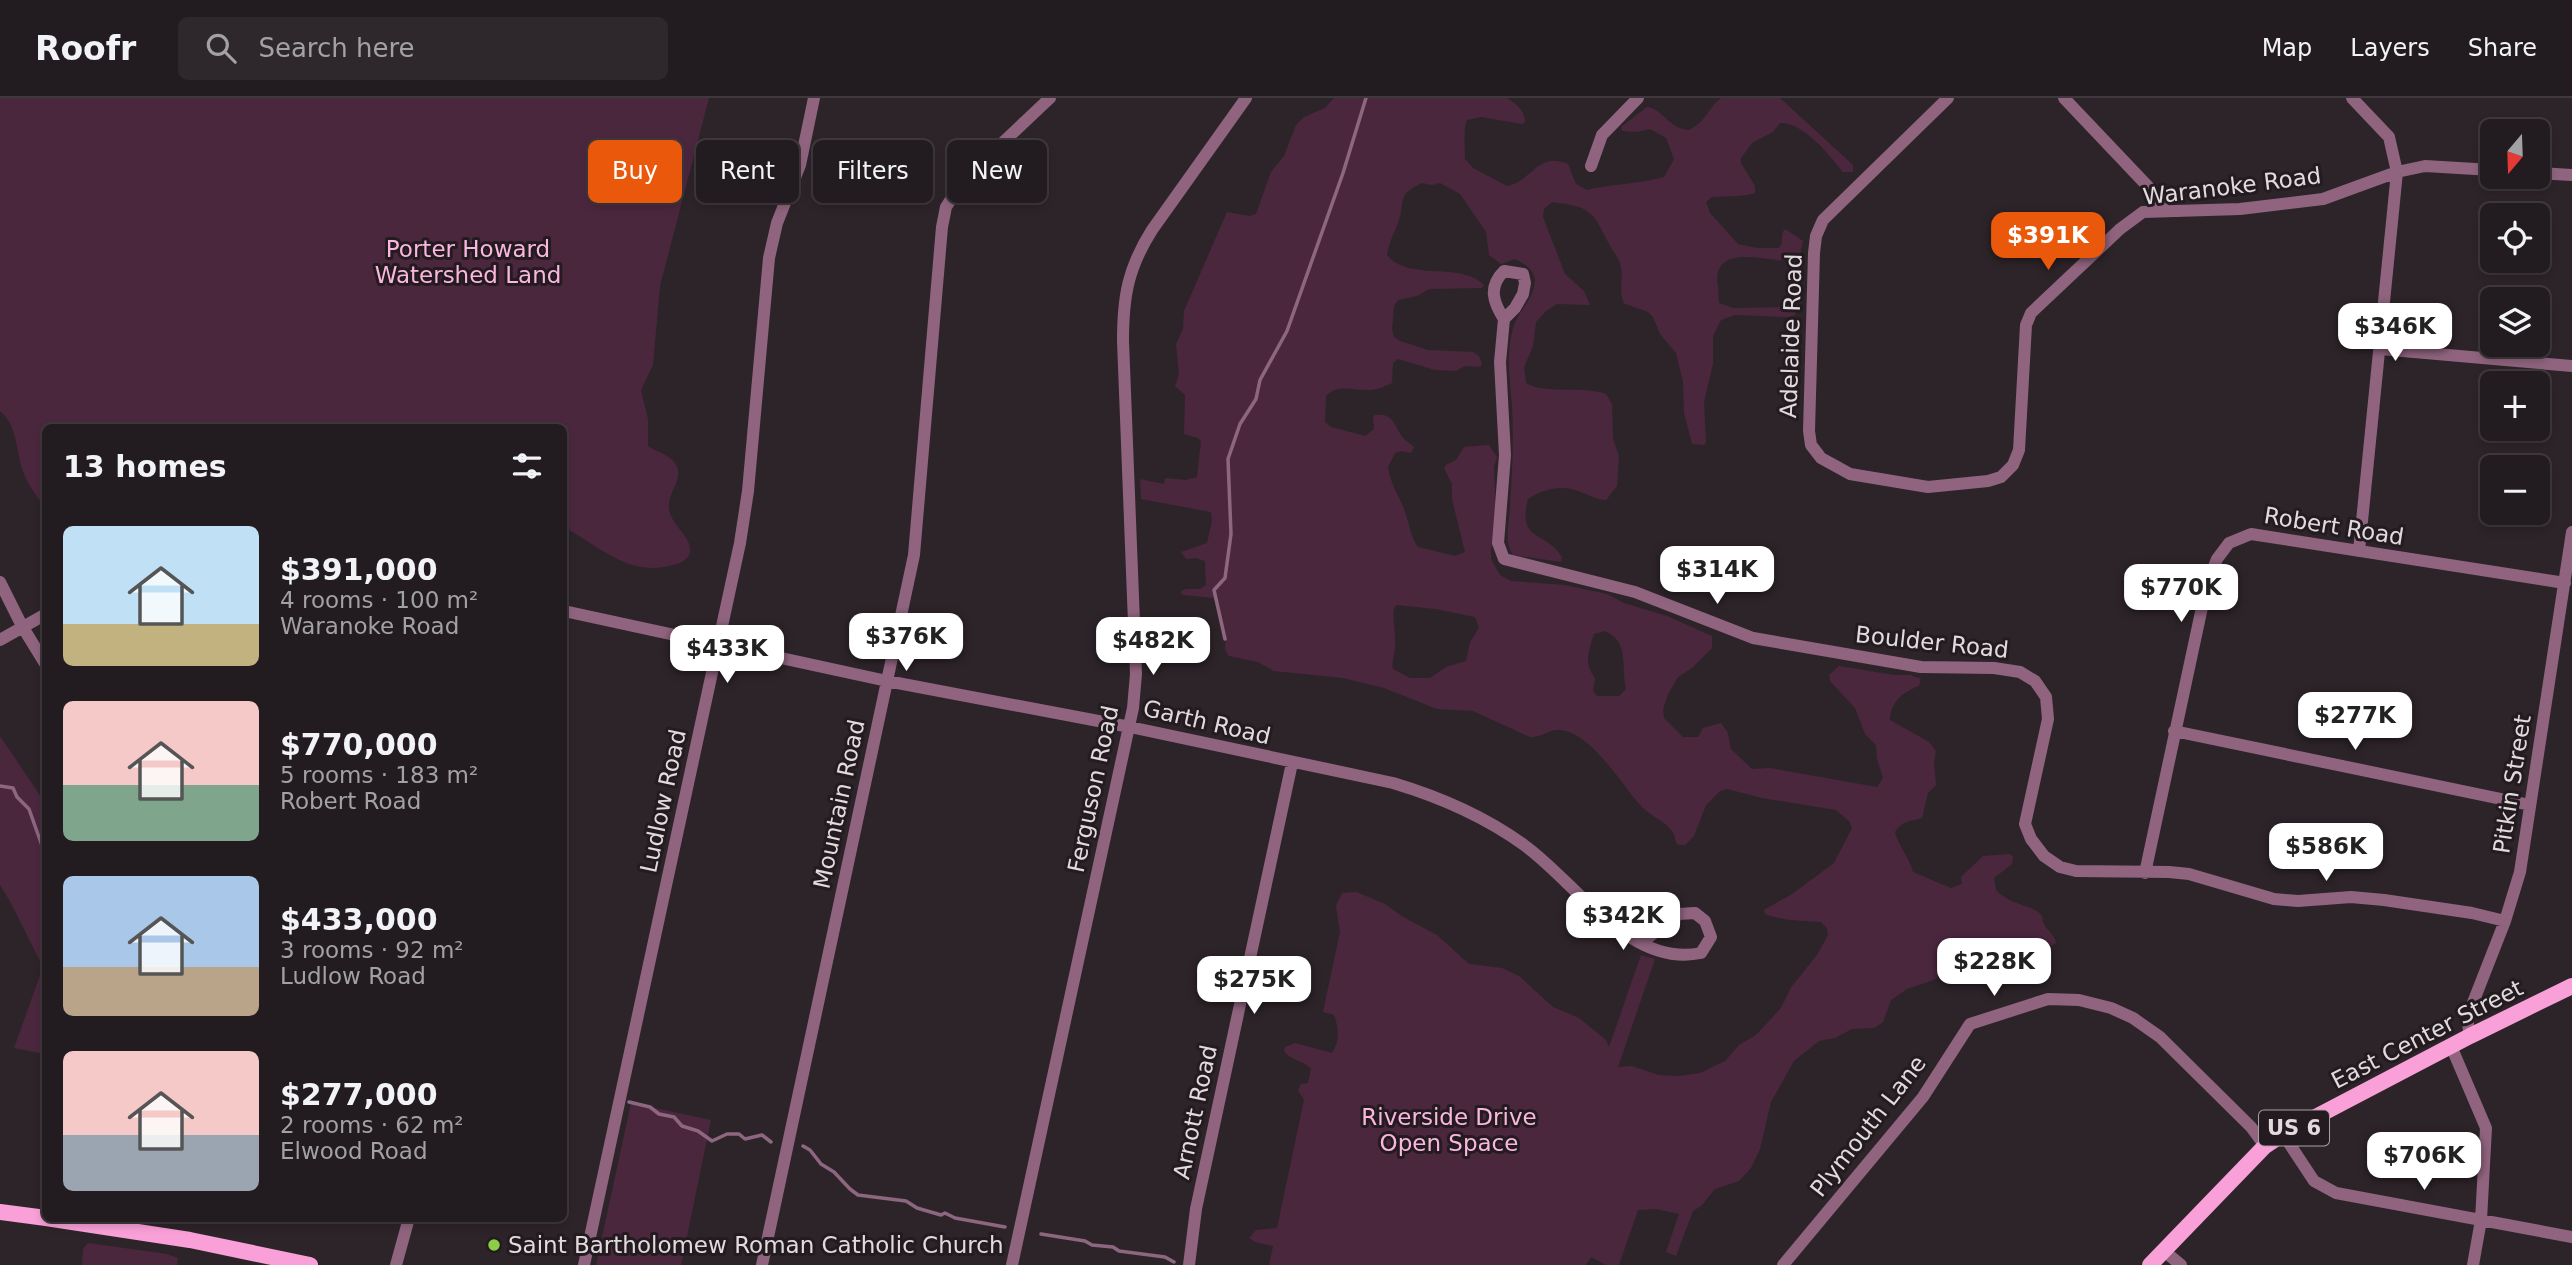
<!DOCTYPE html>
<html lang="en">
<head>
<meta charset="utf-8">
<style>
	:root { --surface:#221b1f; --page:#2e282c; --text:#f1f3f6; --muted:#a2a1a4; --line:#3f393d; --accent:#ea580c }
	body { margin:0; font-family:"DejaVu Sans",sans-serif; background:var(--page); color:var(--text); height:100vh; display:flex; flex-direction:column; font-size:26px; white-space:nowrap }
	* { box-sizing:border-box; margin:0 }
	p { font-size:23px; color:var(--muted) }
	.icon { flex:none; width:38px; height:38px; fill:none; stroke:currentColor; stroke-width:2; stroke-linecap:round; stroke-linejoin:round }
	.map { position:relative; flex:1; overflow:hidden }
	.details { position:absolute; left:42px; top:326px; width:525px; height:798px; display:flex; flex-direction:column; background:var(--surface); border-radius:10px; box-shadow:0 4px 10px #0003,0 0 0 2px var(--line) }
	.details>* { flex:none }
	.hud { position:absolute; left:588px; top:42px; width:665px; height:63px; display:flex; gap:14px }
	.needle { width:46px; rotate:199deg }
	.controls { position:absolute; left:2480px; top:21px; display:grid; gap:14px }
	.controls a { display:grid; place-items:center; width:70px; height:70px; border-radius:10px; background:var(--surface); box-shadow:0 4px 10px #0003,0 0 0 2px var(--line); font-size:35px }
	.price { position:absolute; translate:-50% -60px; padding:0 16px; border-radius:14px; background:#fff; color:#222; font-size:23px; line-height:46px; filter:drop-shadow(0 2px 4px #0008) }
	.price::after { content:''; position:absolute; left:50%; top:42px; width:21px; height:16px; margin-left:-10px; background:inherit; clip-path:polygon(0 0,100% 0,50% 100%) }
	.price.active { background:var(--accent); color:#fff }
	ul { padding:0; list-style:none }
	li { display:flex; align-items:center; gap:21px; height:175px; padding:0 21px }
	li span { display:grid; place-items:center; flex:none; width:196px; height:140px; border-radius:10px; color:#555 }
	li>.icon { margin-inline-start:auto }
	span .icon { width:84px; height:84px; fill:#fffc; stroke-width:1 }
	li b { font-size:30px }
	h2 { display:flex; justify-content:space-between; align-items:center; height:84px; padding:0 21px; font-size:30px }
	.tag { padding:0 24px; border-radius:10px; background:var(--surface); box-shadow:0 4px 10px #0003,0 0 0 2px var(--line); font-size:24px; line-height:63px }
	.tag.active { background:var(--accent); color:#fff }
	header { display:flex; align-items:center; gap:42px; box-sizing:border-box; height:98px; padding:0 35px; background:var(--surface); border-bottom:2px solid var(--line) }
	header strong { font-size:33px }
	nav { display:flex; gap:38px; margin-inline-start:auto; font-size:24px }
	.search { width:490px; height:63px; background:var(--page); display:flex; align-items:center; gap:18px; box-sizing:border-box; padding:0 24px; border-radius:10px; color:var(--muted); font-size:26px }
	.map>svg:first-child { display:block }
</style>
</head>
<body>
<header>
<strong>Roofr</strong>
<div class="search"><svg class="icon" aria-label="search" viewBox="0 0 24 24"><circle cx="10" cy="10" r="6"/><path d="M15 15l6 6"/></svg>Search here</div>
<nav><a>Map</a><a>Layers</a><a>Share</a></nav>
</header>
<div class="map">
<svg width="2572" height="1167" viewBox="0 0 2572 1167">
	<rect width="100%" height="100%" fill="#2d2429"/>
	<!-- green -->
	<path fill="#4b273e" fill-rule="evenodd" d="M0 0H709L660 188 653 267 641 292 648 321V348C655 353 665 355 671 361 691 379 663 394 670 415 673 427 691 440 690 452 690 460 683 464 676 466 630 481 601 449 564 429V329H46L45 410C38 399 29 389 24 376 16 356 18 327 0 313Z
		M1334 0H1507C1516 6 1525 12 1525 24L1522 26 1481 19 1467 22C1463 29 1465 51 1465 61L1473 70 1507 88C1532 84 1537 53 1568 66L1576 86 1587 92C1612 86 1638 86 1664 79L1674 61 1666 40 1650 31 1637 34 1622 33 1621 29 1647 9C1663 11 1669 31 1689 32 1705 25 1708 10 1721 0H1780L1853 67V74H1843C1829 57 1805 25 1780 25L1773 34 1752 45 1741 60V65L1755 88V95C1741 99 1726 98 1712 99L1706 104 1710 115 1738 146 1757 150H1779C1784 145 1780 139 1784 132H1787L1803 143 1799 161 1796 163C1771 165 1710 142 1718 189 1719 195 1718 199 1719 205L1733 210 1790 209 1794 210 1796 215 1793 218 1787 219 1735 217 1721 222 1713 238V266L1704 304 1706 344 1704 347 1692 346 1684 315 1683 284 1676 255 1660 236 1653 219 1648 214 1625 206 1623 203C1619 191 1624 177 1620 165 1618 158 1612 152 1609 146 1592 112 1591 109 1552 104L1544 111 1543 119 1565 176 1584 193 1590 207 1557 206 1546 213 1536 224 1533 248 1524 269 1526 285C1546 297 1582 287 1606 296L1612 306 1613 341 1619 358 1617 388 1606 402C1597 402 1592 398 1583 395 1564 386 1545 390 1528 401 1517 445 1545 432 1562 459L1561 464 1513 457C1504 445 1509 425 1510 410 1512 376 1514 342 1512 308 1510 282 1506 261 1512 234 1516 214 1535 202 1535 181 1532 170 1525 166 1515 161L1501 166 1489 157 1486 134 1460 96 1440 85 1432 87 1422 85C1395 97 1406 105 1398 125 1393 137 1389 145 1387 157 1408 184 1461 163 1484 187L1482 190 1429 191 1417 198 1398 202 1394 208 1392 231 1394 239 1400 243 1428 252 1473 254 1479 258 1482 266 1480 269 1465 268 1456 273 1435 272 1398 261 1393 265 1392 285C1385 288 1377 292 1370 292 1353 293 1339 285 1326 298L1325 324 1331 329 1365 338 1374 331 1373 320 1375 317C1392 315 1393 324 1401 337 1404 342 1410 345 1414 349L1411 355 1402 353 1395 355 1388 369C1390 385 1398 396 1404 411 1409 423 1410 438 1418 449L1455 458 1465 454 1452 401V386L1444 370 1446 367 1456 362 1464 349 1489 347 1497 359 1494 369 1496 417 1491 453V461L1500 477 1511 483 1565 487 1607 496 1624 505 1667 518 1712 538V550L1693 569 1678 579 1668 596 1663 611 1664 620 1683 639H1698L1703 630 1721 625 1728 635 1731 651 1752 671 1770 670 1877 689 1883 680 1877 661 1876 647 1865 636 1855 610 1830 583 1829 577 1839 568 1894 577H1910L1921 581 1919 588C1904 593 1890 604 1890 622L1929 644 1936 653 1934 664 1936 687 1928 695 1922 720C1911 723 1901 723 1895 734 1899 749 1909 759 1913 774L1951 790 1962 786 1961 779 1983 758 2010 756 2013 759 2012 766 1994 780 1996 792C2011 808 2033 807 2040 816 2045 821 2041 820 2044 826 2048 834 2054 835 2056 845L2053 847 1948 872 1936 881 1907 891 1891 902 1883 924 1874 930 1852 931 1835 940 1819 943 1794 963 1771 1004 1760 1051 1751 1070 1739 1083 1715 1091 1701 1108 1693 1113 1676 1158 1666 1154 1679 1116 1656 1111 1638 1112 1619 1167H1606L1591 1159 1586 1167H1269L1273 1148 1255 1144 1249 1140 1256 1132 1277 1130 1304 1002 1298 992 1301 986 1308 985 1311 971C1304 962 1291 963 1284 953L1285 949 1295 945 1332 955C1340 943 1339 930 1334 917L1323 914 1340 834 1336 808 1342 795 1356 794 1385 806 1403 819 1437 837 1469 866 1502 870 1519 878 1553 909 1579 920 1595 933 1606 942 1609 949 1641 857 1655 861 1618 969 1632 968 1658 977 1679 978 1700 975 1725 963 1739 947 1756 937 1781 910 1792 888 1817 857 1828 837 1827 830 1821 824C1802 823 1784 823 1765 816L1764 812 1792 796 1834 765 1852 730 1849 723 1836 712 1762 700 1727 691 1720 693 1706 707 1694 738 1685 747H1678C1674 742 1676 738 1672 733 1665 723 1651 718 1642 709 1622 688 1593 636 1561 632 1550 630 1542 640 1530 639L1473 613 1437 611 1384 590 1343 580 1274 573 1258 564 1229 558 1225 552 1226 537 1214 500 1183 497 1180 494 1186 491H1200L1206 487 1205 463 1196 460 1186 461 1181 454 1207 445 1212 423 1211 414 1141 401 1140 381 1164 386 1165 380 1186 382 1197 379 1201 343 1198 340 1184 336 1185 297 1175 288 1179 276 1176 246 1183 231 1184 213 1227 114 1250 118 1256 116 1271 74 1284 58 1296 27 1304 19 1325 10ZM1397 507 1436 511 1475 519 1479 530 1470 544 1466 563 1446 569 1430 580H1410L1393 571C1391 563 1395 557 1395 549 1396 535 1392 524 1394 510ZM1605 533C1630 544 1621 569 1626 591L1619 598H1597L1593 593 1595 580C1583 565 1589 553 1594 536Z
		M0 638 45 705V956L14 950 43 869 11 805 0 787Z
		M631 1005 711 1022 681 1167H596Z
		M88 1145 167 1156 178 1160 177 1167H82L83 1151Z"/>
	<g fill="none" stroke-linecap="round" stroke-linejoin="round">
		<!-- stream -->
		<path stroke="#8d6680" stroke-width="3.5" d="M1225 541 1214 492 1225 480 1231 436 1228 361 1240 326 1256 301 1260 282 1287 233 1343 75 1366 0
			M0 688 13 690 17 699 29 711 46 759
			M629 1004 650 1009 659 1016 674 1019 682 1028 698 1033 712 1043 727 1036H739L745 1041 762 1037 771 1044
			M803 1048 810 1052 821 1066 834 1074 850 1091 858 1097 906 1103 917 1110 941 1117 945 1115 955 1120 1005 1129
			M1041 1136 1085 1143 1092 1147 1113 1149 1119 1153 1165 1159 1174 1164"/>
		<!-- minor -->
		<path stroke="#90647f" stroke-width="12" d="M1948 0 1823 122 1816 138 1814 155 1809 333 1811 347 1821 360 1850 376 1928 389 1988 383 2001 379 2013 367 2019 352 2026 227 2031 215 2120 131 2143 114 2240 111 2323 101 2397 74 2425 68 2492 72
			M2064 0 2156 97 2164 112
			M2352 0 2389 39 2397 74 2359 453
			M1591 68 1602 37 1638 0
			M2538 75 2572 77
			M1504 221C1493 204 1488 189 1504 173L1523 176 1525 185 1523 196 1515 210 1504 221 1500 264 1505 357 1498 445 1504 461 1635 494 1753 540 1921 569 1994 570 2020 574 2035 583 2046 599 2048 621 2025 726 2031 741 2044 758 2060 769 2076 773 2169 774 2189 776 2274 801 2298 803 2351 799 2384 802 2472 815 2505 823
			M2380 251 2572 268
			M0 484 22 528 46 567
			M564 513 887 583 1130 629 1393 685C1440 699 1484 718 1524 747 1576 784 1629 870 1701 855L1711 839 1705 823 1695 815 1679 816 1641 845
			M0 542 46 516
			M2174 633 2530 707
			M2145 775 2207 486 2217 461 2229 445 2251 436 2565 485
			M2470 938 2467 920 2505 823 2520 774 2572 434
			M2451 948 2486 1030 2481 1122 2473 1167
			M2283 1036 2314 1083 2336 1095 2572 1139
			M2164 1153 2181 1167
			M396 1167 409 1120
			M584 1167 740 445 748 393 769 160 777 125 800 67 814 0
			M762 1167 914 457 942 129 946 109 965 80 1050 0
			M1012 1167 1133 610 1136 576 1123 243C1123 198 1128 170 1152 132L1246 0
			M1189 1167 1196 1111 1292 665
			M1783 1167 1923 999 1970 926 2048 901 2079 902 2111 910 2133 920 2160 939 2251 1029 2265 1048"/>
		<!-- major -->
		<path stroke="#faa0d8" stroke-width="16" d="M0 1114 46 1120
			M46 1120 190 1142 310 1167
			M2150 1167 2265 1048 2283 1036 2470 938 2572 888"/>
	</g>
	<!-- markers -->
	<circle fill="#8bce46" stroke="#231b20" stroke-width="2.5" cx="494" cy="1147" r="7"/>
	<g text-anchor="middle" stroke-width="6" stroke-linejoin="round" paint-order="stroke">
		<!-- shield labels -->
		<rect fill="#231b20" stroke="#a8a1a5" stroke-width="2" x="2259" y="1012.5" width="70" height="35" rx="5"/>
		<g font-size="21" font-weight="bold" fill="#e1dbde">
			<text x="2294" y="1037">US 6</text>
		</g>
		<!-- street labels -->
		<g font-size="23" fill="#e1dbde" stroke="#231b20">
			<text transform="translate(2232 88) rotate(-7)" y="8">Waranoke Road</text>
			<text transform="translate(1791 238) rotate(-88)" y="8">Adelaide Road</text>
			<text transform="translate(2334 428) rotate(9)" y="8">Robert Road</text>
			<text transform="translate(1932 544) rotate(6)" y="8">Boulder Road</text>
			<text transform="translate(1207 624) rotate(13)" y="8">Garth Road</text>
			<text transform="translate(2512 686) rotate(-81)" y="8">Pitkin Street</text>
			<text transform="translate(1093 691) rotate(-78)" y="8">Ferguson Road</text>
			<text transform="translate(663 703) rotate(-78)" y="8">Ludlow Road</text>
			<text transform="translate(839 706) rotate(-78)" y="8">Mountain Road</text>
			<text transform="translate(2427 936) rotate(-27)" y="8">East Center Street</text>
			<text transform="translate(1195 1014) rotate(-78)" y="8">Arnott Road</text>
			<text transform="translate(1868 1028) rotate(-52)" y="8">Plymouth Lane</text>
		</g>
		<!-- park labels -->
		<g font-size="23" fill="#fbb6e0" stroke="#231b20">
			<text x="468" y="159">Porter Howard<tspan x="468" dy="26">Watershed Land</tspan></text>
			<text x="1449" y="1027">Riverside Drive<tspan x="1449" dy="26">Open Space</tspan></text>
		</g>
		<!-- poi labels -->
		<g font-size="23" fill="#e1dbde" stroke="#231b20" text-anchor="start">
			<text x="508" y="1155">Saint Bartholomew Roman Catholic Church</text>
		</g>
	</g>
</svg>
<div class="controls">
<a><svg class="needle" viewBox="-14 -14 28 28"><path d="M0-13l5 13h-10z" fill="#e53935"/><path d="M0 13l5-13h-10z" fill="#a2a1a4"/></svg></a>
<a><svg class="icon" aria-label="locate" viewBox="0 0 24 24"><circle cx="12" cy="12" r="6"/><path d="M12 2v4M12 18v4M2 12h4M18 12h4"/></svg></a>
<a><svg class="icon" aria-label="layers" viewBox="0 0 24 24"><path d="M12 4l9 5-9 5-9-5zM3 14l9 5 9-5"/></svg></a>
<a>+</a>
<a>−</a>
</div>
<b class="price active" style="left:2048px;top:174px">$391K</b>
<b class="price" style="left:2395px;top:265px">$346K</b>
<b class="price" style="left:1717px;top:508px">$314K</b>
<b class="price" style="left:2181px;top:526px">$770K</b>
<b class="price" style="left:906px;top:575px">$376K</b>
<b class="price" style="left:1153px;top:579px">$482K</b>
<b class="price" style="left:727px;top:587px">$433K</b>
<b class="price" style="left:2355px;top:654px">$277K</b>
<b class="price" style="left:2326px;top:785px">$586K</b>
<b class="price" style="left:1623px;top:854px">$342K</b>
<b class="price" style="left:1994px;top:900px">$228K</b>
<b class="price" style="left:1254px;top:918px">$275K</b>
<b class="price" style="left:2424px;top:1094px">$706K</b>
<div class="hud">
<a class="tag active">Buy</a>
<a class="tag">Rent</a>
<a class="tag">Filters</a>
<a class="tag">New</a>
</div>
<section class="details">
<h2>13 homes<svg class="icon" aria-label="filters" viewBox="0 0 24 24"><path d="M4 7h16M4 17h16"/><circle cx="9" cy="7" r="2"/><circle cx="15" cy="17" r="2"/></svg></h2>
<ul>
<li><span style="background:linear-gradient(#bfe0f5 70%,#c2b280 0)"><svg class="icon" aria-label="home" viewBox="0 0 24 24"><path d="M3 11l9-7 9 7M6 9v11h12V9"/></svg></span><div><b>$391,000</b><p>4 rooms · 100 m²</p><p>Waranoke Road</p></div></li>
<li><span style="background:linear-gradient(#f6c9c9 60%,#7fa58c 0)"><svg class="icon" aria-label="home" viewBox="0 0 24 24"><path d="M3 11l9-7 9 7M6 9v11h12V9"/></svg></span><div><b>$770,000</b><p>5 rooms · 183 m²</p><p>Robert Road</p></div></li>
<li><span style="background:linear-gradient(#a9c7e8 65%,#b9a48a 0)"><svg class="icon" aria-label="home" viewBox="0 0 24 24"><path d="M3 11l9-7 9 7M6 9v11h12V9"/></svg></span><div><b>$433,000</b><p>3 rooms · 92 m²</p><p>Ludlow Road</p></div></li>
<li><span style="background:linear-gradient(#f6c9c9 60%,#9aa5b1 0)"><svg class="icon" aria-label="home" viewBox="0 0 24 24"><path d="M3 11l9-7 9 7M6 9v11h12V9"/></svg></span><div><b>$277,000</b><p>2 rooms · 62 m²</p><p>Elwood Road</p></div></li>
</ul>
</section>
</div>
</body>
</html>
